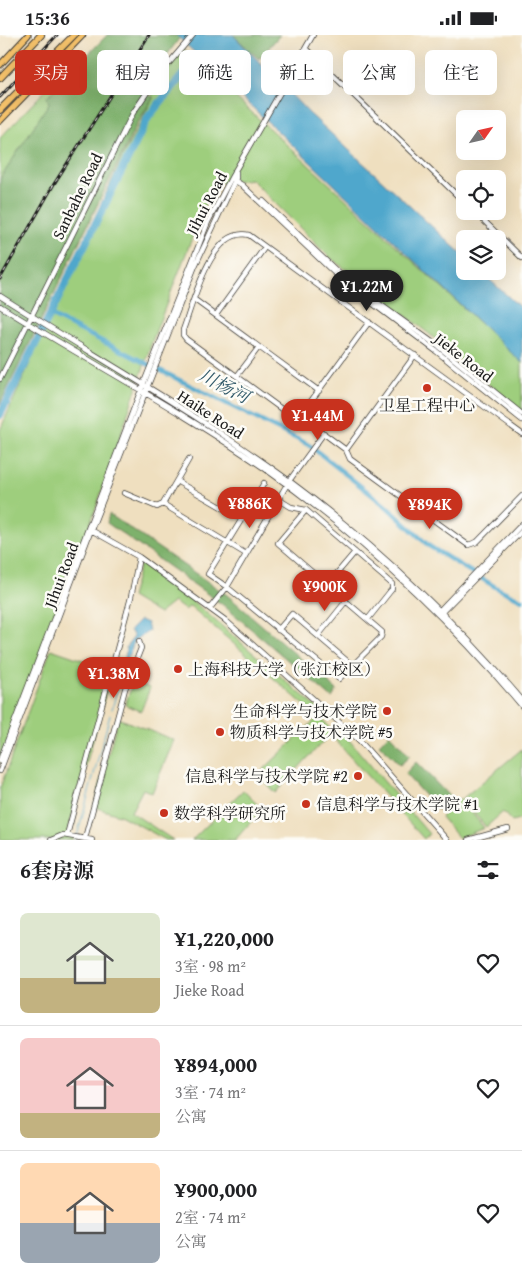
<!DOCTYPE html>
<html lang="zh">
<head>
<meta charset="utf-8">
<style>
	:root { --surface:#fff; --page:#f6f6f6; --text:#202124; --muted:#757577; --line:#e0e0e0; --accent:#c8321e }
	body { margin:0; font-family:"Gentium Book Plus","Noto Serif SC",serif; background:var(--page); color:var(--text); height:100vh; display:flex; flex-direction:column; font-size:19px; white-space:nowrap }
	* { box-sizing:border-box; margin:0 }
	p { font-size:16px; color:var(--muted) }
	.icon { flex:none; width:28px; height:28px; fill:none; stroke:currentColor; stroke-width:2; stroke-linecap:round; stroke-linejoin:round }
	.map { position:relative; height:805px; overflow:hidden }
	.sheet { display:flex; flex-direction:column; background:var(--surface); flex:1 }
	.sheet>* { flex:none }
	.guide { position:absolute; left:15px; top:15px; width:492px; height:45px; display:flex; gap:10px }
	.needle { width:32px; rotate:56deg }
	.controls { position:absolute; left:456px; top:75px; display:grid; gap:10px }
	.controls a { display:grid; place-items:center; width:50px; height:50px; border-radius:8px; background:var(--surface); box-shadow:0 5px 20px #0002; font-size:25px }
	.price { position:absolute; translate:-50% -42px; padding:0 11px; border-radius:18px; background:var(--accent); color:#fff; font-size:16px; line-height:32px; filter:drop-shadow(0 1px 2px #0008) }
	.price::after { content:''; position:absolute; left:50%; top:30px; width:15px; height:11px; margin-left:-8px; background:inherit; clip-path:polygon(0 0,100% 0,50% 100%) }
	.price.selected { background:#222; color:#fff }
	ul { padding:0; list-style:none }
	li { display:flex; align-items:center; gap:15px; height:125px; padding:0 20px }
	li+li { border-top:1px solid var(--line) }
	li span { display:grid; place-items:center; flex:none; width:140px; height:100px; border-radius:8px; color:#555 }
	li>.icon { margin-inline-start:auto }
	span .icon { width:60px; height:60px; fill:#fffc; stroke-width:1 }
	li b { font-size:21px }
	h2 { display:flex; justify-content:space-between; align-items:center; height:60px; padding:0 20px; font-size:21px }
	.tag { padding:0 18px; border-radius:8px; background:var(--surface); box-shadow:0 5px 20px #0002; font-size:18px; line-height:45px }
	.tag.selected { background:var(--accent); color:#fff }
	.status { display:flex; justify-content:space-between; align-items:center; height:35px; padding:0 25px; background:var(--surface); direction:ltr }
	.status svg { height:14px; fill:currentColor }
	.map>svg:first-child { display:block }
</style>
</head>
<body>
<div class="status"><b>15:36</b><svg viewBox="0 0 49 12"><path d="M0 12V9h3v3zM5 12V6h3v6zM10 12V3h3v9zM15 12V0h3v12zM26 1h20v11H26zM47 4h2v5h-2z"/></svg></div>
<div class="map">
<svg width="522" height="805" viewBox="0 0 522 805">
	<rect width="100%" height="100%" fill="#fdfcf7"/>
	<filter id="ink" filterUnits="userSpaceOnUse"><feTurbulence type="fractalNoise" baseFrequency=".02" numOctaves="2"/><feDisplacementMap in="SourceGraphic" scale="10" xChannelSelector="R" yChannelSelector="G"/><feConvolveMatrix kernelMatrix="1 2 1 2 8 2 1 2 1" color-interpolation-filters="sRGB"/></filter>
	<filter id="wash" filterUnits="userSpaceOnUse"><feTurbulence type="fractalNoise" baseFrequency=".0096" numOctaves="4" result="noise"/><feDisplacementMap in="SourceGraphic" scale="20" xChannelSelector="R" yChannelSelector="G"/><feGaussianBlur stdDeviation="1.12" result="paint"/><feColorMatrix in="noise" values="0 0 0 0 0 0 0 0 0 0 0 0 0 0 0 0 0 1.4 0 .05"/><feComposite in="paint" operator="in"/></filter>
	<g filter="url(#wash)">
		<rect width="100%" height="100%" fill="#efdfbf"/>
		<!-- green -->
		<path fill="#9ece7d" stroke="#5d754c" d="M181 12 522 327V377L428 298 328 221 251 144 213 149 154 301 97 470 0 729V395L123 120 153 63 150 51Z
			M74 25 93 34 0 204V103Z
			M141 526 189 563 321 676 317 681 190 571 185 575 174 567 159 579 131 562Z
			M51 614 112 635 67 800H73V805H0V753Z
			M133 647 150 653 141 676 125 670Z
			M319 681 333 696 275 758 258 740Z
			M118 683 174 705 152 758 143 754 131 777 173 805H166L122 781 94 772Z
			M343 698 429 799 424 804 335 705Z
			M522 714V784L512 787 503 777 486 792 462 764Z
			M243 755 262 774 235 805H192Z
			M460 763 484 793 459 803 441 782Z"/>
		<!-- forest -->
		<path fill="#7eb16c" stroke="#4d6644" d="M107 0 181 1 142 54 153 63 136 91 0 369V144L49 68 47 62Z
			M233 0H280L259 24Z
			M109 479 227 560 337 655 332 663 223 570 107 488Z
			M389 699 410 721 400 730 379 709Z
			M416 727 450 762 438 775 405 739Z"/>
		<!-- water -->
		<path fill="#4fa7cc" stroke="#366274" d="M176 0H233L310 79 465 222V236H480L522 274V328Z
			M140 585 147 588 149 596 135 605 123 634 120 633 125 624 126 612 134 602 130 595Z"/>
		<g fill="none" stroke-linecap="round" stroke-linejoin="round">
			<!-- stream -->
			<path stroke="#4fa7cc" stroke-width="1" d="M112 674 123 634
				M76 805 110 680"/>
			<!-- canal -->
			<path stroke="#4fa7cc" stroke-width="4.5" d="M50 280 309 410 387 472 429 511 497 553 522 565"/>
			<!-- river -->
			<path stroke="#4fa7cc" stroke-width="8" d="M0 380 149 81 204 14"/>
		</g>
	</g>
	<g filter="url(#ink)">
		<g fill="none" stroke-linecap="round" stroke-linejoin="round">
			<defs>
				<path id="minor" d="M306 14 465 168
					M232 144 242 150 344 247 436 316 522 385
					M263 166 345 244 439 312 522 379
					M474 176 522 223
					M0 261C97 323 199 379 292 448 377 511 453 584 522 665
					M195 265 319 356
					M0 271C87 326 179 374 264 433 361 501 446 581 522 671
					M216 280 265 212
					M237 341 259 312
					M0 344 133 78 158 41 193 0
					M300 381 369 287
					M522 399 249 200C211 191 193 269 183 295V300L186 304 291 381H300L346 415 350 424 468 510 477 507 522 461
					M346 415 415 320
					M178 447 242 484
					M264 448 208 539 227 552 339 644 381 602 382 597 278 508 306 475
					M124 458 157 472 163 469 189 424
					M278 464 291 472 306 475 392 549V554L368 584
					M163 469 246 519
					M91 495 139 522 225 585 359 705 447 805
					M327 550 355 517
					M210 573 227 552 289 446 324 398
					M439 576 522 489
					M441 578 522 496
					M278 595 292 579 353 631
					M318 601 346 566
					M0 725 137 365 208 187 232 141 313 0
					M0 736 91 495 195 231 236 143V136
					M67 800 131 562 139 522
					M85 803 125 654 141 613 139 606
					M51 805 63 800 92 805
					M468 805 508 794"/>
				<path id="major" d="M0 30 28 0
					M0 86 83 0"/>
				<path id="highway" d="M0 43 41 0
					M0 75 74 0"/>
			</defs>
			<!-- minor casing -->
			<use href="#minor" stroke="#3c3934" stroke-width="6"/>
			<!-- major casing -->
			<use href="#major" stroke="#3c3934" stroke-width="7"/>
			<!-- highway casing -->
			<use href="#highway" stroke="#3c3934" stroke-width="8"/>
			<!-- minor -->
			<use href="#minor" stroke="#fff" stroke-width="4.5"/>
			<!-- major -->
			<use href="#major" stroke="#f4c16a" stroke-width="5"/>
			<!-- highway -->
			<use href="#highway" stroke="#f4c16a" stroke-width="6"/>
			<defs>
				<path id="rail" d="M0 62 57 0
					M0 244 54 149 149 0"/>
			</defs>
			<!-- rail casing -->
			<use href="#rail" stroke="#1c1c1c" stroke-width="3"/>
			<!-- rail -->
			<use href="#rail" stroke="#fdfcf7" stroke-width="1" stroke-dasharray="4" stroke-linecap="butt"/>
		</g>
	</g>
	<!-- markers -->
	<g fill="#c8321e" stroke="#fdfcf7" stroke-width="2">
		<circle cx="427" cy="353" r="5"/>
		<circle cx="178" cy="634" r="5"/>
		<circle cx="387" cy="676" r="5"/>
		<circle cx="220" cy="697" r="5"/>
		<circle cx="358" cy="741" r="5"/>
		<circle cx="306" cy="769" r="5"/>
		<circle cx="164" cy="778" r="5"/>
	</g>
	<g text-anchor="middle" stroke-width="5" stroke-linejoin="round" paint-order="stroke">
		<!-- street labels -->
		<g font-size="16" fill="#1c1c1c" stroke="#fdfcf7">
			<text transform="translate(77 161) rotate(-64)" y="6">Sanbahe Road</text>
			<text transform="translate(206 168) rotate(-62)" y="6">Jihui Road</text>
			<text transform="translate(464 322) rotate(38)" y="6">Jieke Road</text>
			<text transform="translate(211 379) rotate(33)" y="6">Haike Road</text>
			<text transform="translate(61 540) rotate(-69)" y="6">Jihui Road</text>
		</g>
		<!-- poi labels -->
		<g font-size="16" fill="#1c1c1c" stroke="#fdfcf7" text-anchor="start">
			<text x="427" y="376" text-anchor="middle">卫星工程中心</text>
			<text x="188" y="640">上海科技大学（张江校区）</text>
			<text x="377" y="682" text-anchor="end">生命科学与技术学院</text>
			<text x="230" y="703">物质科学与技术学院 #5</text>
			<text x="348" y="747" text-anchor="end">信息科学与技术学院 #2</text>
			<text x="316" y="775">信息科学与技术学院 #1</text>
			<text x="174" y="784">数学科学研究所</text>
		</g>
		<!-- water labels -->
		<g font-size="18" font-style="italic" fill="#335b6b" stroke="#fdfcf7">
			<text transform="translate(224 351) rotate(27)" y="6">川杨河</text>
		</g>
	</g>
</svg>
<div class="controls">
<a><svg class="needle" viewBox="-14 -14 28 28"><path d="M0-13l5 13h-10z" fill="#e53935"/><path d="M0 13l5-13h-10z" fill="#757577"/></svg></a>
<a><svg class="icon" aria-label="locate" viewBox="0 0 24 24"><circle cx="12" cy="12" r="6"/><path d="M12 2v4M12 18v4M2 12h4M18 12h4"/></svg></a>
<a><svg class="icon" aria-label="layers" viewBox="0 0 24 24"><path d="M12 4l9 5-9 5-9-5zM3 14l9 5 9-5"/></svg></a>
</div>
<b class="price selected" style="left:367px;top:277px">¥1.22M</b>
<b class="price" style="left:318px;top:406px">¥1.44M</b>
<b class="price" style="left:250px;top:494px">¥886K</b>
<b class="price" style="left:430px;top:495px">¥894K</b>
<b class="price" style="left:325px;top:577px">¥900K</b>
<b class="price" style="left:114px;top:664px">¥1.38M</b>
<div class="guide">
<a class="tag selected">买房</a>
<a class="tag">租房</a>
<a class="tag">筛选</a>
<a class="tag">新上</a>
<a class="tag">公寓</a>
<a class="tag">住宅</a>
</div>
</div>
<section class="sheet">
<h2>6套房源<svg class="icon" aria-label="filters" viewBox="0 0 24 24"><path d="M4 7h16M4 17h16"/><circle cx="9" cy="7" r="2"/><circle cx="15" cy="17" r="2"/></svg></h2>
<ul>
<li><span style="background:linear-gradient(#dfe7d0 65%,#c2b280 0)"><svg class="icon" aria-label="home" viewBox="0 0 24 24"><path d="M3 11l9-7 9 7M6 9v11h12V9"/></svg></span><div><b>¥1,220,000</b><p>3室 · 98 m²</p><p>Jieke Road</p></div><svg class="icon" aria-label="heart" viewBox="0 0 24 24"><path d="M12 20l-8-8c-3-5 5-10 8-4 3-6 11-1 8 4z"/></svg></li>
<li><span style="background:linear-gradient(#f6c9c9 75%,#c2b280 0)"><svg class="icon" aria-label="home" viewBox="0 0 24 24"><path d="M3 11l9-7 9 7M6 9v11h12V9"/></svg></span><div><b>¥894,000</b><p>3室 · 74 m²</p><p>公寓</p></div><svg class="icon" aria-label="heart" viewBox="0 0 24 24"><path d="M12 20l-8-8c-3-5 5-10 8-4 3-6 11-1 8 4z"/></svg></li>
<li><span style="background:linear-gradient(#ffd9b3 60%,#9aa5b1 0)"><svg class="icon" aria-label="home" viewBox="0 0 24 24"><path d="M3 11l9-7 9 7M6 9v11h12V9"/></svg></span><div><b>¥900,000</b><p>2室 · 74 m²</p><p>公寓</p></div><svg class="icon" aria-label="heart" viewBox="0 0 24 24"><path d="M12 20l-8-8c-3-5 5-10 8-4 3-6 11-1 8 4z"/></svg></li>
</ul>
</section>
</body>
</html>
